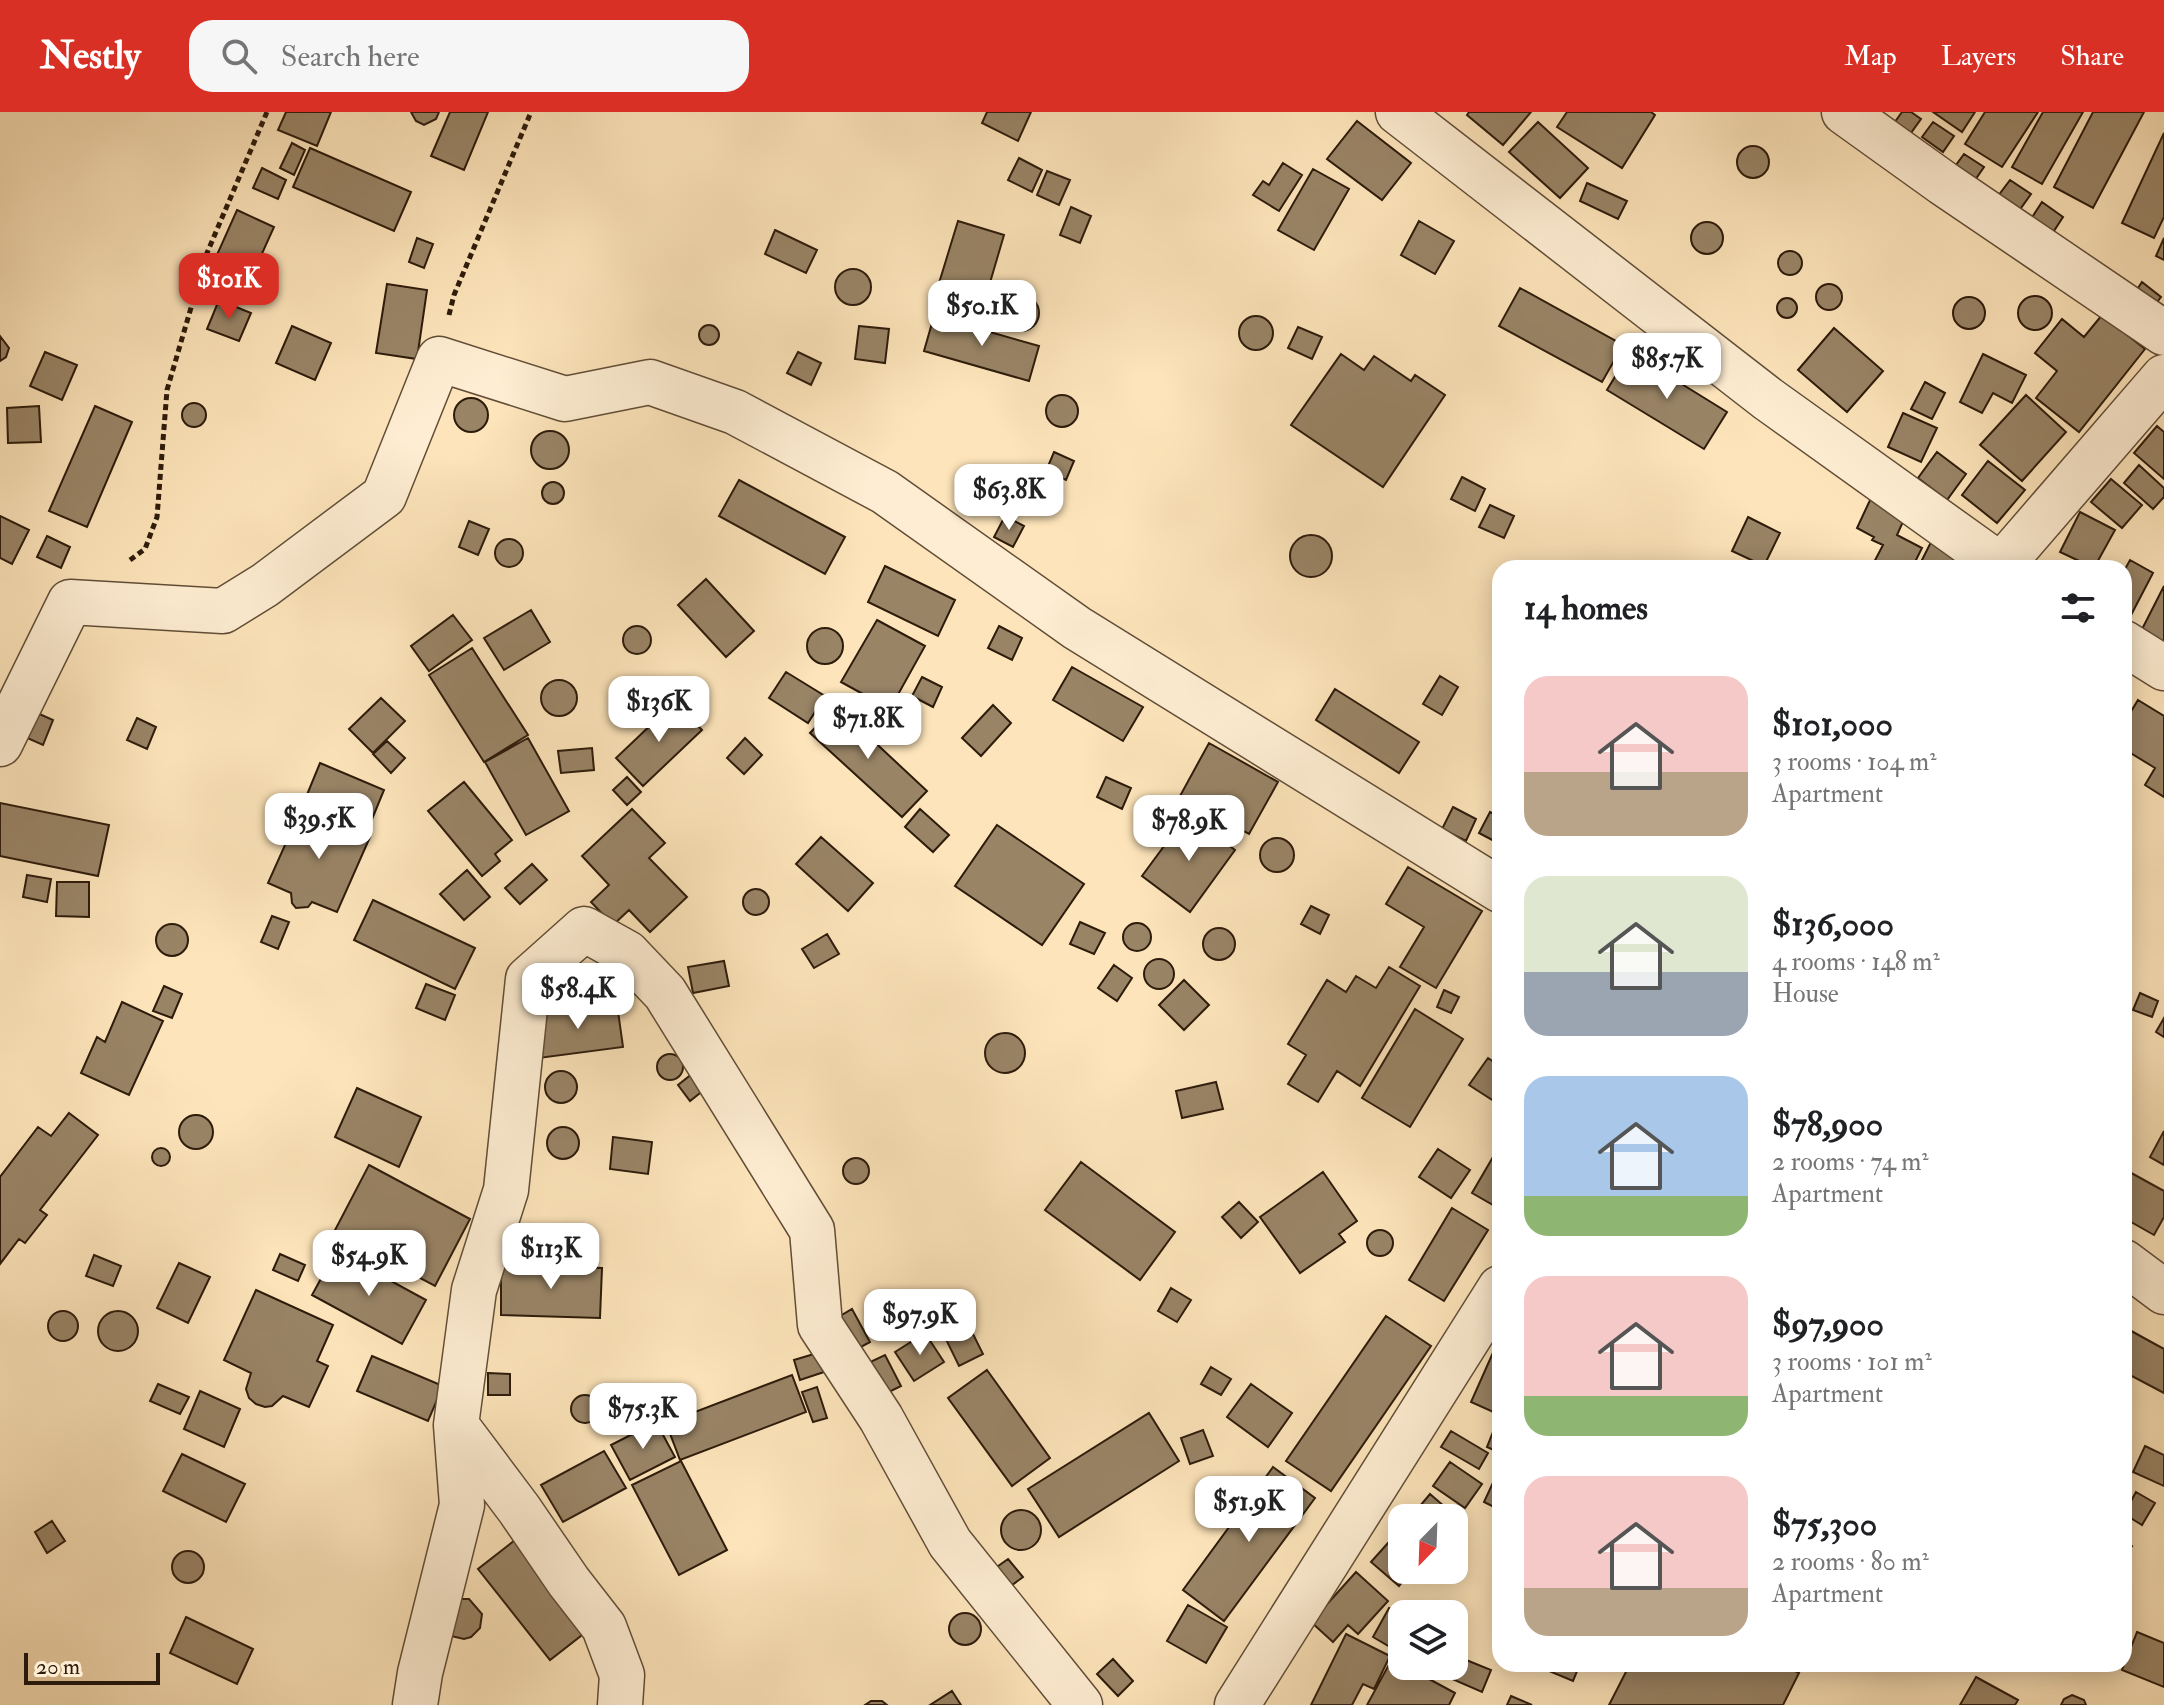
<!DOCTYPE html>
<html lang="en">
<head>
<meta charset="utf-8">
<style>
	:root { --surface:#fff; --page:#f6f6f6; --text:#202124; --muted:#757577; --accent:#d93025 }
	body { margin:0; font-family:"IM FELL Double Pica",serif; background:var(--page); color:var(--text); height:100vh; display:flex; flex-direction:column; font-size:30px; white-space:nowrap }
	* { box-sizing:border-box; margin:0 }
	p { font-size:26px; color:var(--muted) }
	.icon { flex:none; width:44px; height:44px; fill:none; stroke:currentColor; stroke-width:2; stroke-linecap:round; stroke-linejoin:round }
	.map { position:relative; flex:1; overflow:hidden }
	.side { position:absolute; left:1492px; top:448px; width:640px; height:1112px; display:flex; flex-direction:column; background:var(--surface); border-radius:24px; box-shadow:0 4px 20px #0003 }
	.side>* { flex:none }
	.needle { width:52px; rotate:203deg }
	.tools { position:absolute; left:1388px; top:1392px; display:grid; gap:16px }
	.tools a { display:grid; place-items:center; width:80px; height:80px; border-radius:16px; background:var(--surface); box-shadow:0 4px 20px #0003; font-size:40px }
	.scale { position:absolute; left:24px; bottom:20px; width:136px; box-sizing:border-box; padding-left:8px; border:4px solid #2d1b0b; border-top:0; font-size:22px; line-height:28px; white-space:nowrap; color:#2d1b0b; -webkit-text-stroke:6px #feedd2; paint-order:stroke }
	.price { position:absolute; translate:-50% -68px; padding:0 18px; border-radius:16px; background:#fff; color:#222; font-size:26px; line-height:52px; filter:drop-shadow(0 2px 4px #0008) }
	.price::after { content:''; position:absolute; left:50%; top:48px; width:24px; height:18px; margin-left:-12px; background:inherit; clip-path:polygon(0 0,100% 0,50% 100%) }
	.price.active { background:var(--accent); color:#fff }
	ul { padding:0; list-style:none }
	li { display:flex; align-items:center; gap:24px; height:200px; padding:0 32px }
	li span { display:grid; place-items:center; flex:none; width:224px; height:160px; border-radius:24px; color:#555 }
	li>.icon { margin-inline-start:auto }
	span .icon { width:96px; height:96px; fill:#fffc; stroke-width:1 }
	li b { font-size:34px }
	h2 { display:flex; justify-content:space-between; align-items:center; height:96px; padding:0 32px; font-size:34px }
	header { display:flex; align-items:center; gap:48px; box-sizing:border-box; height:112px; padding:0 40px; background:var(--accent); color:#fff }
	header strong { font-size:38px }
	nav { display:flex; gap:44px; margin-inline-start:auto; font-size:28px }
	.search { width:560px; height:72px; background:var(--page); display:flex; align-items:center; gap:20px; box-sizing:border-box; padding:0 28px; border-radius:24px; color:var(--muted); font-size:30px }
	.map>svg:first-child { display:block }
</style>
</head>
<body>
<header>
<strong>Nestly</strong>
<div class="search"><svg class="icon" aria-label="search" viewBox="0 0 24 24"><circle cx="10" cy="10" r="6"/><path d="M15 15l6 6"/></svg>Search here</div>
<nav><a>Map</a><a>Layers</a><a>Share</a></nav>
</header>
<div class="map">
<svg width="2164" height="1593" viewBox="0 0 2164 1593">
	<rect width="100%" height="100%" fill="#fde4ba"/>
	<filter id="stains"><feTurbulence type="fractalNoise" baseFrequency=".0025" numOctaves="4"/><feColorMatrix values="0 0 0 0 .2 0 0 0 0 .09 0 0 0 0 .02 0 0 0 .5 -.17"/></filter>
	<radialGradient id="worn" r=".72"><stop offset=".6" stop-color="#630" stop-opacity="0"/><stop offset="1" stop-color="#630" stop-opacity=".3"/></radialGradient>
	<!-- building -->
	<path fill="#998466" stroke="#2d1b0b" stroke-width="2" d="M286 0H331L317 34 278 18Z
		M411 0H439L436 7 424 13 416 9Z
		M450 0H488L464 58 431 44Z
		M987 0H1031L1018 29 982 11Z
		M1469 0H1531L1503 33 1467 3Z
		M1567 0H1651L1655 3 1622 56 1557 15Z
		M1902 0H1911L1921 7 1908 25 1892 14Z
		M1933 0H1975L1962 20Z
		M1985 0H2038L2002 55 1965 32Z
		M2043 0H2083L2042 72 2012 55Z
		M2093 0H2144L2093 96 2054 75Z
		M1357 9 1411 51 1382 88 1327 47Z
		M1538 10 1588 56 1560 86 1509 40Z
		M1933 10 1954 24 1943 40 1922 25Z
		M2164 21V105L2154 126 2122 111Z
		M292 31 305 38 294 63 280 56Z
		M1737 50a16 16 0 1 1 32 0a16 16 0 1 1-32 0Z
		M310 36 411 80 394 119 293 75Z
		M1964 42 1984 55 1973 71 1953 57Z
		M1019 46 1042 58 1032 80 1008 68Z
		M1283 51 1302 63 1279 99 1253 83 1263 69 1269 73Z
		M262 56 286 68 278 87 253 76Z
		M1313 57 1349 77 1314 138 1278 118Z
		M1047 59 1070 68 1059 93 1037 83Z
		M2010 68 2031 82 2016 103 1995 88Z
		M1587 71 1627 89 1618 107 1580 89Z
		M2042 90 2063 105 2050 125 2029 110Z
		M1071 95 1091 104 1080 131 1060 123Z
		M237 98 274 115 241 188 204 172Z
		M958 109 1004 123 979 208 932 194Z
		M1419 109 1454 129 1435 162 1401 143Z
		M1691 126a16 16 0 1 1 32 0a16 16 0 1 1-32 0Z
		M775 118 817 138 806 161 765 142Z
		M417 126 433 132 424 156 409 150Z
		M2164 126V148L2156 144Z
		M1778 151a12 12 0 1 1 24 0a12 12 0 1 1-24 0Z
		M835 175a18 18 0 1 1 36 0a18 18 0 1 1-36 0Z
		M2142 170 2161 185 2151 198 2132 185Z
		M1816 185a13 13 0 1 1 26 0a13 13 0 1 1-26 0Z
		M387 172 427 178 417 247 376 241Z
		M1520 176 1623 233 1602 270 1499 214Z
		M1003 201a18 18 0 1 1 36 0a18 18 0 1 1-36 0Z
		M2018 201a17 17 0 1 1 34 0a17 17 0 1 1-34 0Z
		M1953 201a16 16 0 1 1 32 0a16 16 0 1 1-32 0Z
		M1777 196a10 10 0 1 1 20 0a10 10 0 1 1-20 0Z
		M219 188 251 201 239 229 207 217Z
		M2102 203 2145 237 2079 320 2036 286 2057 259 2035 241 2062 207 2084 225Z
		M934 204 1039 234 1029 269 924 239Z
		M1239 221a17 17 0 1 1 34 0a17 17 0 1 1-34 0Z
		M699 223a10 10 0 1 1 20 0a10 10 0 1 1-20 0Z
		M292 214 331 231 315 268 276 251Z
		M859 214 889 217 885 251 855 247Z
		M1298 215 1322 225 1312 247 1288 236Z
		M1834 216 1883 259 1847 300 1798 258Z
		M0 224 9 236 6 245 0 249Z
		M45 240 77 253 62 288 30 274Z
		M798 240 821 251 811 273 787 261Z
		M1630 240 1727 300 1704 337 1607 278Z
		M1341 242 1364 258 1374 244 1411 269 1415 263 1445 283 1383 375 1291 313Z
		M1983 242 2026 263 2012 291 1993 281 1982 301 1960 290Z
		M1925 270 1945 281 1932 307 1911 297Z
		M2026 283 2066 320 2022 369 1980 333Z
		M1046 299a16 16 0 1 1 32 0a16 16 0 1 1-32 0Z
		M454 303a17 17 0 1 1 34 0a17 17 0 1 1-34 0Z
		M182 303a12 12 0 1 1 24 0a12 12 0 1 1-24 0Z
		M39 294 41 330 8 331 7 296Z
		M95 294 132 310 87 415 49 399Z
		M1903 301 1937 316 1921 350 1888 335Z
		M2157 314 2164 320V367L2134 341Z
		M531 338a19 19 0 1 1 38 0a19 19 0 1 1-38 0Z
		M1054 340 1074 349 1066 368 1046 359Z
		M1937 340 1966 362 1947 388 1918 366Z
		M1988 349 2025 378 1997 411 1962 383Z
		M2139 353 2164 376V385L2153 397 2124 371Z
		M1462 365 1485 377 1475 399 1451 387Z
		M2111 367 2142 393 2122 416 2091 390Z
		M739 368 845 425 825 462 719 404Z
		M542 381a11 11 0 1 1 22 0a11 11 0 1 1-22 0Z
		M1871 386 1906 403 1897 423 1922 436 1912 456H1871L1883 433 1872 428 1874 425 1857 416Z
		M1490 393 1514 404 1504 426 1479 415Z
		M2080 400 2115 418 2094 456 2060 440Z
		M0 404 29 418 12 452 0 446Z
		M1005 404 1024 414 1013 435 994 425Z
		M1748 405 1780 421 1764 454 1732 439Z
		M469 409 489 417 478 443 459 435Z
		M1290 444a21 21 0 1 1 42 0a21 21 0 1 1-42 0Z
		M47 424 70 435 61 456 37 445Z
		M495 441a14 14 0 1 1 28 0a14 14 0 1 1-28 0Z
		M1932 428 1961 442 1955 456H1918Z
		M2130 448 2153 461 2129 507 2124 505V459Z
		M885 454 955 488 938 524 868 490Z
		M706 467 754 519 726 545 678 493Z
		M2164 474V538L2138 525Z
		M531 498 550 530 504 558 484 526Z
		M453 503 472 528 429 559 411 534Z
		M877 508 925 534 890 597 841 570Z
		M999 514 1022 526 1012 548 988 536Z
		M623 528a14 14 0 1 1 28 0a14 14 0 1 1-28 0Z
		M807 534a18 18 0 1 1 36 0a18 18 0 1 1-36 0Z
		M472 536 528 623 484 650 429 563Z
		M1072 555 1143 595 1123 629 1053 588Z
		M786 560 825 584 808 611 769 586Z
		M1440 564 1458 575 1442 603 1423 592Z
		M922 565 942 575 933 595 912 584Z
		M541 586a18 18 0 1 1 36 0a18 18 0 1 1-36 0Z
		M1335 577 1419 630 1399 661 1316 608Z
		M381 586 405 609 373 641 349 617Z
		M2138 588 2164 604V685L2145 673 2155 656 2124 637V611Z
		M675 590 702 618 643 674 616 646Z
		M993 593 1011 611 981 644 962 626Z
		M836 594 927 679 902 705 810 621Z
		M35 600 53 608 43 633 25 625Z
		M137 606 156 615 147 637 127 628Z
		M528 626 569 699 526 723 485 650Z
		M745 626 762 643 744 662 727 646Z
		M387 629 405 646 391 661 373 642Z
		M1209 631 1278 670 1249 722 1180 684Z
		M592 636 594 658 561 661 558 639Z
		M320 651 384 678 368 717 304 690Z
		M627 665 641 680 627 693 613 678Z
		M1106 665 1131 676 1122 697 1097 685Z
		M464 670 512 728 495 742 500 749 482 764 428 699Z
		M0 691 109 713 98 764 0 744Z
		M302 695 370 725 337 800 312 790 308 795 296 796 292 791 291 781 268 771Z
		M1453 695 1476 707 1466 729 1442 717Z
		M632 697 665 731 649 746 687 785 650 820 629 798 613 813 591 790 609 773 582 744Z
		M920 697 949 723 933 740 905 715Z
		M1490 700 1500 705V732L1479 721Z
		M1187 703 1235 738 1190 800 1142 764Z
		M997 713 1084 772 1042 833 955 774Z
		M821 725 873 771 848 799 796 752Z
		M1260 743a17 17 0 1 1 34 0a17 17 0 1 1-34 0Z
		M532 752 547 768 520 792 505 776Z
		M1408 755 1482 799 1436 876 1400 855 1424 815 1386 792Z
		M467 758 490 785 464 808 440 782Z
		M27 763 51 767 47 790 23 785Z
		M57 770H89V805L56 804Z
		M743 790a13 13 0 1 1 26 0a13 13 0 1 1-26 0Z
		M373 788 475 836 455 877 354 828Z
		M1311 794 1329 803 1320 822 1301 812Z
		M272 804 289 810 278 837 261 830Z
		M1080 810 1105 821 1094 842 1070 832Z
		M1123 825a14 14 0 1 1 28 0a14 14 0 1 1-28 0Z
		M156 828a16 16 0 1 1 32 0a16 16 0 1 1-32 0Z
		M1203 832a16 16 0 1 1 32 0a16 16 0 1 1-32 0Z
		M827 822 839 842 814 856 802 837Z
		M1144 862a15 15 0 1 1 30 0a15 15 0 1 1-30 0Z
		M724 849 729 874 693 881 688 855Z
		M1114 853 1132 866 1117 889 1098 876Z
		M1389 855 1420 874 1360 974 1337 959 1318 990 1288 972 1306 943 1288 932 1327 868 1346 880 1356 864 1376 876Z
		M1184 868 1209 893 1184 918 1159 893Z
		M426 872 455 883 445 908 416 896Z
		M164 874 182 882 172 906 153 899Z
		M1444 878 1459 885 1451 901 1437 895Z
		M2140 881 2158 889 2152 905 2133 898Z
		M122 890 163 909 129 983 81 961 97 925 105 930Z
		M617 892 623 935 539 946 533 902Z
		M1415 897 1463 927 1410 1015 1362 986Z
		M2164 906V925L2156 920Z
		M985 941a20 20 0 1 1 40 0a20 20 0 1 1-40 0Z
		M657 955a13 13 0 1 1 26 0a13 13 0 1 1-26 0Z
		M1488 946 1500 954V993L1469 973Z
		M545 975a16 16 0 1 1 32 0a16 16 0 1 1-32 0Z
		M692 962 705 977 690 989 678 973Z
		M1216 970 1223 997 1182 1006 1176 979Z
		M357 976 421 1005 399 1055 335 1025Z
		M69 1001 98 1023 40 1098 47 1103 25 1131 19 1127 0 1152V1065L38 1015 51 1024Z
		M179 1020a17 17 0 1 1 34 0a17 17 0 1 1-34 0Z
		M547 1031a16 16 0 1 1 32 0a16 16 0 1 1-32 0Z
		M2164 1019V1053L2150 1045Z
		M613 1025 652 1030 648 1062 610 1057Z
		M1500 1033V1097L1472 1081Z
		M152 1045a9 9 0 1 1 18 0a9 9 0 1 1-18 0Z
		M1438 1037 1470 1058 1451 1086 1419 1065Z
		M843 1059a13 13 0 1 1 26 0a13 13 0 1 1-26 0Z
		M1081 1050 1175 1120 1140 1168 1045 1098Z
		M369 1053 470 1107 435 1174 334 1120Z
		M2124 1057 2164 1079V1105L2154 1123 2124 1106Z
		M1323 1060 1357 1109 1339 1122 1345 1130 1300 1161 1260 1105Z
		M1239 1090 1258 1110 1241 1126 1222 1105Z
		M1452 1096 1488 1118 1444 1189 1409 1168Z
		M1367 1131a13 13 0 1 1 26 0a13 13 0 1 1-26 0Z
		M336 1139 426 1188 402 1232 312 1183Z
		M280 1142 305 1153 298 1169 273 1158Z
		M94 1143 121 1154 113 1174 86 1164Z
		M179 1151 210 1165 188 1211 157 1196Z
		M501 1153 602 1156 600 1206 501 1203Z
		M1171 1176 1191 1188 1177 1210 1158 1199Z
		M256 1178 333 1213 317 1249 328 1254 309 1295 283 1284 272 1294 265 1295 256 1292 249 1286 246 1277 251 1261 224 1248Z
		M852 1197 870 1230 848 1242 830 1210Z
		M98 1219a20 20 0 1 1 40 0a20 20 0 1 1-40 0Z
		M48 1214a15 15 0 1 1 30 0a15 15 0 1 1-30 0Z
		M964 1204 983 1242 959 1254 940 1215Z
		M1386 1204 1431 1234 1331 1379 1286 1349Z
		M2124 1215 2164 1237V1281L2124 1260Z
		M925 1221 944 1250 914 1269 895 1240Z
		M1500 1225V1303L1471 1290Z
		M824 1239 830 1258 800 1268 794 1248Z
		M885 1243 901 1274 881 1284 866 1252Z
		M372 1244 443 1274 428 1309 357 1279Z
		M1211 1255 1231 1267 1221 1283 1201 1272Z
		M987 1258 1050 1346 1012 1374 948 1286Z
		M488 1261 510 1262V1283H488Z
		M792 1263 806 1300 680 1348 666 1311Z
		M158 1272 189 1285 180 1302 150 1289Z
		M1251 1272 1292 1301 1268 1335 1227 1305Z
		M817 1275 827 1306 813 1310 802 1280Z
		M200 1279 240 1297 224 1335 184 1317Z
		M571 1297a14 14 0 1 1 28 0a14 14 0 1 1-28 0Z
		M1149 1301 1179 1349 1059 1425 1028 1377Z
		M656 1310 675 1345 630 1368 611 1333Z
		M1495 1315 1500 1318V1341L1487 1335Z
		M1203 1318 1213 1344 1190 1352 1181 1326Z
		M1451 1319 1488 1341 1479 1357 1441 1335Z
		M2145 1334 2164 1343V1374L2133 1360Z
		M604 1339 626 1376 563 1410 541 1373Z
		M182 1342 245 1372 226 1410 163 1379Z
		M681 1349 727 1438 679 1463 632 1373Z
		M1450 1350 1482 1372 1465 1396 1433 1374Z
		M1273 1355 1315 1386 1224 1509 1183 1478Z
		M1497 1362 1500 1364V1398L1484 1390Z
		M2136 1380 2155 1391 2142 1413 2124 1402Z
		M1430 1382 1460 1408 1454 1415V1406H1410Z
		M1001 1418a20 20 0 1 1 40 0a20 20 0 1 1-40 0Z
		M52 1409 65 1429 47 1441 35 1420Z
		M519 1425 591 1516 550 1548 478 1457Z
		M2124 1429 2132 1434 2124 1448Z
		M1388 1431 1402 1443V1458H1412L1399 1474 1371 1450Z
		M172 1455a16 16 0 1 1 32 0a16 16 0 1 1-32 0Z
		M1008 1447 1023 1465 1008 1476 994 1457Z
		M1356 1460 1388 1489 1358 1522 1348 1513 1333 1530 1311 1510Z
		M456 1487H469L482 1502 480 1516 471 1525 464 1527 451 1524Z
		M1188 1493 1227 1515 1206 1551 1167 1529Z
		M1389 1496 1402 1503V1529L1397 1539 1373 1525Z
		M949 1517a16 16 0 1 1 32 0a16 16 0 1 1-32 0Z
		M186 1505 253 1537 237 1572 170 1541Z
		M2137 1520 2164 1531V1575L2122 1558Z
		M1346 1522 1390 1544 1374 1577 1363 1572 1352 1593H1311Z
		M1454 1543 1491 1558 1482 1580 1443 1563 1446 1554H1454Z
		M1113 1547 1133 1569 1118 1584 1097 1562Z
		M1392 1547 1455 1581 1449 1593H1367Z
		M1552 1552H1580L1573 1569 1549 1559Z
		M1630 1552H1781L1799 1561 1783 1593H1609Z
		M1976 1565 2018 1588 2015 1593H1960Z
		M952 1579 961 1593H930Z
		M2072 1583 2084 1588 2086 1593H2061L2064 1587Z
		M1511 1584 1532 1593H1507Z
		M871 1589H882L887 1593H865Z"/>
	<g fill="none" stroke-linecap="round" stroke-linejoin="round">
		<defs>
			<path id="minor" d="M1398 0 1768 287 2004 456
				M1844 0 1943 71 2164 221
				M1999 456 2164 265
				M2124 531 2164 556
				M0 632 70 490 223 499 265 473 384 384 439 247 565 287 650 270 735 300 885 380 1077 516 1500 778
				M2124 1150 2164 1180
				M415 1593 420 1561 462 1393 456 1313
				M620 1593 622 1563 604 1515 569 1470 519 1397 456 1313 474 1178 506 1078 528 867 584 817 627 841 665 881 812 1118 820 1213 881 1306 950 1431 1080 1593
				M1237 1593 1500 1176"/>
		</defs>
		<!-- minor casing -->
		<use href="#minor" stroke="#614d37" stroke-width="47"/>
		<!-- path -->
		<path stroke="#2d1b0b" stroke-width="5" stroke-dasharray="6 4" stroke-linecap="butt" d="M449 203 454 183 531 0
			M130 448 145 437 157 405 167 278 207 141 267 0"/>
		<!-- minor -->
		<use href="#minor" stroke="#feedd2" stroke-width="44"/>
	</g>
	<rect width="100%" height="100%" filter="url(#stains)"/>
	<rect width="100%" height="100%" fill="url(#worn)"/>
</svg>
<div class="tools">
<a><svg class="needle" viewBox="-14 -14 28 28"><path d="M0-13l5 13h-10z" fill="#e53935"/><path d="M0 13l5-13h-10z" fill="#757577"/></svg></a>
<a><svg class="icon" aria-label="layers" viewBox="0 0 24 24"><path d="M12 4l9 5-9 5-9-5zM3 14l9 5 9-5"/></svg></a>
</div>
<div class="scale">20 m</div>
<b class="price active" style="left:229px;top:209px">$101K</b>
<b class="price" style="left:982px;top:236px">$50.1K</b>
<b class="price" style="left:1667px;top:289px">$85.7K</b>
<b class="price" style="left:1009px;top:420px">$63.8K</b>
<b class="price" style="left:659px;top:632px">$136K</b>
<b class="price" style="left:868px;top:649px">$71.8K</b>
<b class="price" style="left:319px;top:749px">$39.5K</b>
<b class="price" style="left:1189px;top:751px">$78.9K</b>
<b class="price" style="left:578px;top:919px">$58.4K</b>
<b class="price" style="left:551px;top:1179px">$113K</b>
<b class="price" style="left:369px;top:1186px">$54.9K</b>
<b class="price" style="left:920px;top:1245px">$97.9K</b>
<b class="price" style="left:643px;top:1339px">$75.3K</b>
<b class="price" style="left:1249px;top:1432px">$51.9K</b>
<section class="side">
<h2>14 homes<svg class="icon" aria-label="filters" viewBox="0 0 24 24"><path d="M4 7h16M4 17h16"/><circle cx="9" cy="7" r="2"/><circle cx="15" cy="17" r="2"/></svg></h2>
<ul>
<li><span style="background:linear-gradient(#f6c9c9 60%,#b9a48a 0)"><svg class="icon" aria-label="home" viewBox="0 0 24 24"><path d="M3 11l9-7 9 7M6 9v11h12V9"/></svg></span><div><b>$101,000</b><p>3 rooms · 104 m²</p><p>Apartment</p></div></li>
<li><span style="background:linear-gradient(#dfe7d0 60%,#9aa5b1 0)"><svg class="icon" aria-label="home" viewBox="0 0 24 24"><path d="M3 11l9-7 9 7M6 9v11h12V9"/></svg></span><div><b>$136,000</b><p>4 rooms · 148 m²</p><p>House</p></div></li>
<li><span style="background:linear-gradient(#a9c7e8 75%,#8fb573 0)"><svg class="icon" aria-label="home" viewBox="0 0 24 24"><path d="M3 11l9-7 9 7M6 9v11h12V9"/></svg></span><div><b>$78,900</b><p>2 rooms · 74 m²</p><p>Apartment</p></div></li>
<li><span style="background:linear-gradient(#f6c9c9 75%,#8fb573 0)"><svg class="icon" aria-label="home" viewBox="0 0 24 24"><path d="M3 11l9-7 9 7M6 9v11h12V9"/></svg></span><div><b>$97,900</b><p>3 rooms · 101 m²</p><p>Apartment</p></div></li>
<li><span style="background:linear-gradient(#f6c9c9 70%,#b9a48a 0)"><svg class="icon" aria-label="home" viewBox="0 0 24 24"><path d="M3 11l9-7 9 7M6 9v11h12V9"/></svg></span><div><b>$75,300</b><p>2 rooms · 80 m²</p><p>Apartment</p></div></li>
</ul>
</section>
</div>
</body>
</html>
